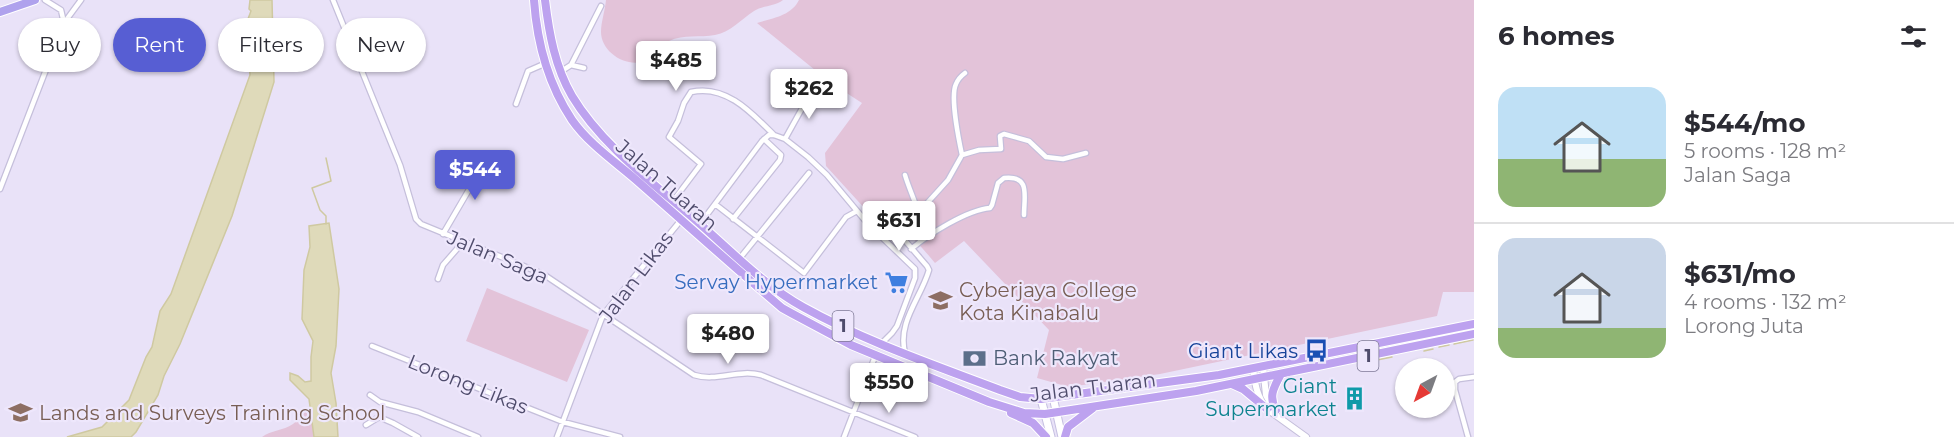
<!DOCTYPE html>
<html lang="en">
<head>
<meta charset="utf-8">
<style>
	:root { --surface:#fff; --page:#f7f7f7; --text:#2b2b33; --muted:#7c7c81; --line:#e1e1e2; --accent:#575ed3 }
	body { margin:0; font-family:Montserrat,sans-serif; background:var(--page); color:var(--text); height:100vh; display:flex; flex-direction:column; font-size:22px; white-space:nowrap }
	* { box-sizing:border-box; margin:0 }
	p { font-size:20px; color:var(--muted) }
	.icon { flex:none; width:33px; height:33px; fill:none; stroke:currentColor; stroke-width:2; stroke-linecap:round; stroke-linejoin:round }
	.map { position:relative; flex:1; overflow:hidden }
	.sheet { display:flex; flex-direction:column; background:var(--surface); width:480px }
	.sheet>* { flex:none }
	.guide { position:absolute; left:18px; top:18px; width:570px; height:54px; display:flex; gap:12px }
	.needle { width:39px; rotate:221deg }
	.controls { position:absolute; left:1395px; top:358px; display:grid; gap:12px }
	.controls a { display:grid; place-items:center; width:60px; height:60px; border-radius:50%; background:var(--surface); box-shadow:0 2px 4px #0004; font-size:30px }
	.price { position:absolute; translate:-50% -51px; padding:0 14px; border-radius:6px; background:#fff; color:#222; font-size:20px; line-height:39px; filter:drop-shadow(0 2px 3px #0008) }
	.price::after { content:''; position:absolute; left:50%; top:36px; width:18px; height:14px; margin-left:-9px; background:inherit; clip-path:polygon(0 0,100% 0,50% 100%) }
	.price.current { background:var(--accent); color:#fff }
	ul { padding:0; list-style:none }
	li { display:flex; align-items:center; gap:18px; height:150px; padding:0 24px }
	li+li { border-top:2px solid var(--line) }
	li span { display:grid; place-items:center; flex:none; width:168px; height:120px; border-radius:18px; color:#555 }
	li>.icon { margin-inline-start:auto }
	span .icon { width:72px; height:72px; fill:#fffc; stroke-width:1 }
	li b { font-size:26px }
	h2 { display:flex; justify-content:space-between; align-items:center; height:72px; padding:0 24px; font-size:26px }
	.tag { padding:0 21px; border-radius:27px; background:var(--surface); box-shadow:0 2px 4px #0004; font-size:21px; line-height:54px }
	.tag.current { background:var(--accent); color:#fff }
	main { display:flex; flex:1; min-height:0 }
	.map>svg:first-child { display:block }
</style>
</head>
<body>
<main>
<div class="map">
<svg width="1474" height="437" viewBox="0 0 1474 437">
	<rect width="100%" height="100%" fill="#e9e2f8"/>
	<!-- green -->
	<path fill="#e3c3d9" d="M606 0H783C774 7 763 5 754 11 740 20 731 32 715 35 700 38 684 34 669 41 660 45 654 57 645 61 626 68 601 52 601 32 601 22 605 11 606 0Z
		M799 0H1474V292H1443L1437 316 1160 374 1069 387 1037 378 1049 330 964 241 935 263C920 245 891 210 867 211L826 166 825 153 862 103 831 83 757 23C773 18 791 16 799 0Z
		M487 288 589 330 567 382 466 341Z
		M310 407 314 437H262C271 430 283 431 293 424 300 419 303 411 310 407Z"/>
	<!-- water -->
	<path fill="#dfdaba" stroke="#cfc9a1" stroke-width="1.5" d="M250 0H272L274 82 232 216 180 344 164 376 158 395 136 432 131 437H67L102 427 129 400 146 357 152 347 160 311 171 294 250 75 248 42 252 34 248 28 250 22 248 19 251 11 249 9Z
		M329 223 339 289 336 346 331 373 336 403 338 437H314L309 399 290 380V373L298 376 305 382 311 381V357L313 341 302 319 304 270 310 247 309 226Z"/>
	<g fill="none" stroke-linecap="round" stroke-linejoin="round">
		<!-- stream -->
		<path stroke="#cfc9a1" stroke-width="1.5" d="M326 224V216L320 210 312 188 331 181 326 158
			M1454 344 1473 340
			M1439 347 1449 345
			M1424 351 1433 349
			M1367 362 1392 357"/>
		<defs>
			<path id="minor" d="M45 0 61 10 64 23
				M333 0 400 165 416 219 421 224 543 274 694 375C717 382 738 369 761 375L915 437
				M571 65 601 6
				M560 72 571 65 584 68
				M516 104 528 71 544 64
				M785 139 805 103 816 90
				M962 155 979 150 1001 149 1000 136 1004 134 1029 141 1046 157 1063 159 1086 153
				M905 175C911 196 925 218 920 241
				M0 189 64 23 81 0
				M673 201 701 164 669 137 678 121 684 103 691 92C726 84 752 113 774 135
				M715 204 804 273 846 217 857 211
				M919 212 948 180 962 155C959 141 950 96 956 84 958 79 961 76 965 73
				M733 219 780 160 781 155 764 139
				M700 224 762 141 769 135H774L785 139 808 157 827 175 868 224 915 269V278L897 326 892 333 882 343
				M868 224 877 219C894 224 915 253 927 266L929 270C921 298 897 322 905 353
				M443 234 488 157
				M911 249C929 234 967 210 990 208L992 205 998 183 1004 178C1031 175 1024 196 1024 215
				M740 258 809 173
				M438 279 443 265 457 249 461 240
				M372 346 563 422 620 437
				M370 395 380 402 418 412 478 437
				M366 425 379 417 393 423 418 437
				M557 437 603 315 681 220
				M844 437 876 354
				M1468 437 1455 390V382L1459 379 1474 377"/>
			<path id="tertiary" d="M1263 367 1266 395 1273 408
				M1253 369C1255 384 1257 397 1267 409L1306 437"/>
			<path id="secondary" d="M1053 397 1062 437
				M1041 399 1051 437"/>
			<path id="primary" d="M534 0C537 43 548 84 572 120 588 143 614 161 635 179 684 222 733 266 782 308L791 313 851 345 989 402 1024 413 1045 414 1196 391 1474 334
				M545 0C549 33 555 67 572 96 602 146 656 185 700 224 733 253 765 286 803 307 864 341 934 365 1000 390L1020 397 1041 399 1219 375 1474 324
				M1232 384 1243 389 1267 409
				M1276 410C1268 396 1274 387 1281 374
				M1011 413 1033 423 1046 437
				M1065 437 1068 427 1093 408"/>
			<path id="trunk" d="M0 12 35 0"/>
		</defs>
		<!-- minor casing -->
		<use href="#minor" stroke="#c5bfdb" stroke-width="7"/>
		<!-- tertiary casing -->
		<use href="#tertiary" stroke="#c5bfdb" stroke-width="8"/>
		<!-- secondary casing -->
		<use href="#secondary" stroke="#c6c0e1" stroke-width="9"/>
		<!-- primary casing -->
		<use href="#primary" stroke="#fff" stroke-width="10"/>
		<!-- trunk casing -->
		<use href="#trunk" stroke="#fff" stroke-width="10"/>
		<!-- minor -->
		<use href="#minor" stroke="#fff" stroke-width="4.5"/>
		<!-- tertiary -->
		<use href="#tertiary" stroke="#fff" stroke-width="6"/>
		<!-- secondary -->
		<use href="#secondary" stroke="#fff" stroke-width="7"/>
		<!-- primary -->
		<use href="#primary" stroke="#bda2ef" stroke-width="8"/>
		<!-- trunk -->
		<use href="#trunk" stroke="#afa2ed" stroke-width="8"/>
	</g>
	<!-- icons -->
	<defs>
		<symbol id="supermarket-bare" viewBox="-9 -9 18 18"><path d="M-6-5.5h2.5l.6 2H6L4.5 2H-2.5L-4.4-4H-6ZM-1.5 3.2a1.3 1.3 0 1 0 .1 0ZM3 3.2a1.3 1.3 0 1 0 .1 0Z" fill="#3f7fe0" stroke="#eee7fc" stroke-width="2.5" paint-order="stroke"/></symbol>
		<symbol id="university-bare" viewBox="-9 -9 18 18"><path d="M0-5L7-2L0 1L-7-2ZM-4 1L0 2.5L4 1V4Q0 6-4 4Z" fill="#8d6e63" stroke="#eee7fc" stroke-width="2.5" paint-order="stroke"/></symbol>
		<symbol id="bus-bare" viewBox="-9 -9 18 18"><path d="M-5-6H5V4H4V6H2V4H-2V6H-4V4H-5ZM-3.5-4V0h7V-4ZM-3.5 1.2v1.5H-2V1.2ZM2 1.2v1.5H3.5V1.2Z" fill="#1a4fb4" stroke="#eee7fc" stroke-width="2.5" paint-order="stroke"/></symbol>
		<symbol id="bank-bare" viewBox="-9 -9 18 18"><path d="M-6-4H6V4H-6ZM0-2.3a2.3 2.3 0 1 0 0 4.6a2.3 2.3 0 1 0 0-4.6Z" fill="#5c6f8a" stroke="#eee7fc" stroke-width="2.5" paint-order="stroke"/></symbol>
		<symbol id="building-bare" viewBox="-9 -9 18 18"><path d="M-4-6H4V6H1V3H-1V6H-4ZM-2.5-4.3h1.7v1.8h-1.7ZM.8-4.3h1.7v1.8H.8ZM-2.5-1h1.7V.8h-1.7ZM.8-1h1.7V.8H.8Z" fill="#0f9aa8" stroke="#eee7fc" stroke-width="2.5" paint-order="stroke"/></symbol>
	</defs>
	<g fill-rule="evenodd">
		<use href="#supermarket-bare" x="880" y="266" width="33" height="33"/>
		<use href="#university-bare" x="924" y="284" width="33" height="33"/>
		<use href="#bus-bare" x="1300" y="334" width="33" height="33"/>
		<use href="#bank-bare" x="958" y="342" width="33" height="33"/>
		<use href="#building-bare" x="1338" y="382" width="33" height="33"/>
		<use href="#university-bare" x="4" y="396" width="33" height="33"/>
	</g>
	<g text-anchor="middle" stroke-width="4.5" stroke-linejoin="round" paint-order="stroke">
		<!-- shield labels -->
		<g fill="#eee7fc" stroke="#7f7a97" stroke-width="1.5">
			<rect x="832.5" y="311" width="21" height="30" rx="4.5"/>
			<rect x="1357.5" y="341" width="21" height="30" rx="4.5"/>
		</g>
		<g font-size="18" font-weight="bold" fill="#4f4c6c">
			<text x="843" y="332">1</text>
			<text x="1368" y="362">1</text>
		</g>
		<!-- street labels -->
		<g font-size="20" fill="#4f4c6c" stroke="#eee7fc">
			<text transform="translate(667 185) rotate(41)" y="7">Jalan Tuaran</text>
			<text transform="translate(498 257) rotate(23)" y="7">Jalan Saga</text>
			<text transform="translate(636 277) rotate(-53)" y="7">Jalan Likas</text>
			<text transform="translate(468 384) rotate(22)" y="7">Lorong Likas</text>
			<text transform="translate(1093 387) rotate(-7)" y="7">Jalan Tuaran</text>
		</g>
		<!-- shop labels -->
		<g font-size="20" fill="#366cbe" stroke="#eee7fc" text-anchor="end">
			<text x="878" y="289">Servay Hypermarket</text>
		</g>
		<!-- education labels -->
		<g font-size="20" fill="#785e54" stroke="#eee7fc" text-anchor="start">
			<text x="959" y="297">Cyberjaya College<tspan x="959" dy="23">Kota Kinabalu</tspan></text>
			<text x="39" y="420">Lands and Surveys Training School</text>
		</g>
		<!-- transit labels -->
		<g font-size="20" fill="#164399" stroke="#eee7fc" text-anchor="end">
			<text x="1298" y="358">Giant Likas</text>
		</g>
		<!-- service labels -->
		<g font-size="20" fill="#4e5e75" stroke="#eee7fc" text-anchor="start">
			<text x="993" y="365">Bank Rakyat</text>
		</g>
		<!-- culture labels -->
		<g font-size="20" fill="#0d838f" stroke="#eee7fc" text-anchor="end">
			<text x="1337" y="393">Giant<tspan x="1337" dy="23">Supermarket</tspan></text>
		</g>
	</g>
</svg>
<div class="controls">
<a><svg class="needle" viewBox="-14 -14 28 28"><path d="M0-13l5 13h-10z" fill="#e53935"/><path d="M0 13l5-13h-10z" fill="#7c7c81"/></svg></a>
</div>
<b class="price" style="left:676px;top:92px">$485</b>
<b class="price" style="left:809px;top:120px">$262</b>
<b class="price current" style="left:475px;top:201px">$544</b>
<b class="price" style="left:899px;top:252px">$631</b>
<b class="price" style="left:728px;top:365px">$480</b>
<b class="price" style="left:889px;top:414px">$550</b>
<div class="guide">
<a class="tag">Buy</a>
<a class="tag current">Rent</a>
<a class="tag">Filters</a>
<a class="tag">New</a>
</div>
</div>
<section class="sheet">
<h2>6 homes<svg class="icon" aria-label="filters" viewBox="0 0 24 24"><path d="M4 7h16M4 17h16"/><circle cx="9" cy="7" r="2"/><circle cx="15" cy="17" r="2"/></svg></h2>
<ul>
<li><span style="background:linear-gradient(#bfe0f5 60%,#8fb573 0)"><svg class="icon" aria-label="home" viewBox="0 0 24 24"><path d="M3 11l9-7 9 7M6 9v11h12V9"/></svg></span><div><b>$544/mo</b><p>5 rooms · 128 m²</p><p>Jalan Saga</p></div></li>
<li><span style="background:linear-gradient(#c9d6e8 75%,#8fb573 0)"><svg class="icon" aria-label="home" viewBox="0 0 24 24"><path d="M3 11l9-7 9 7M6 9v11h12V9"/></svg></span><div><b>$631/mo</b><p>4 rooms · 132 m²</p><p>Lorong Juta</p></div></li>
</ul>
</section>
</main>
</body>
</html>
